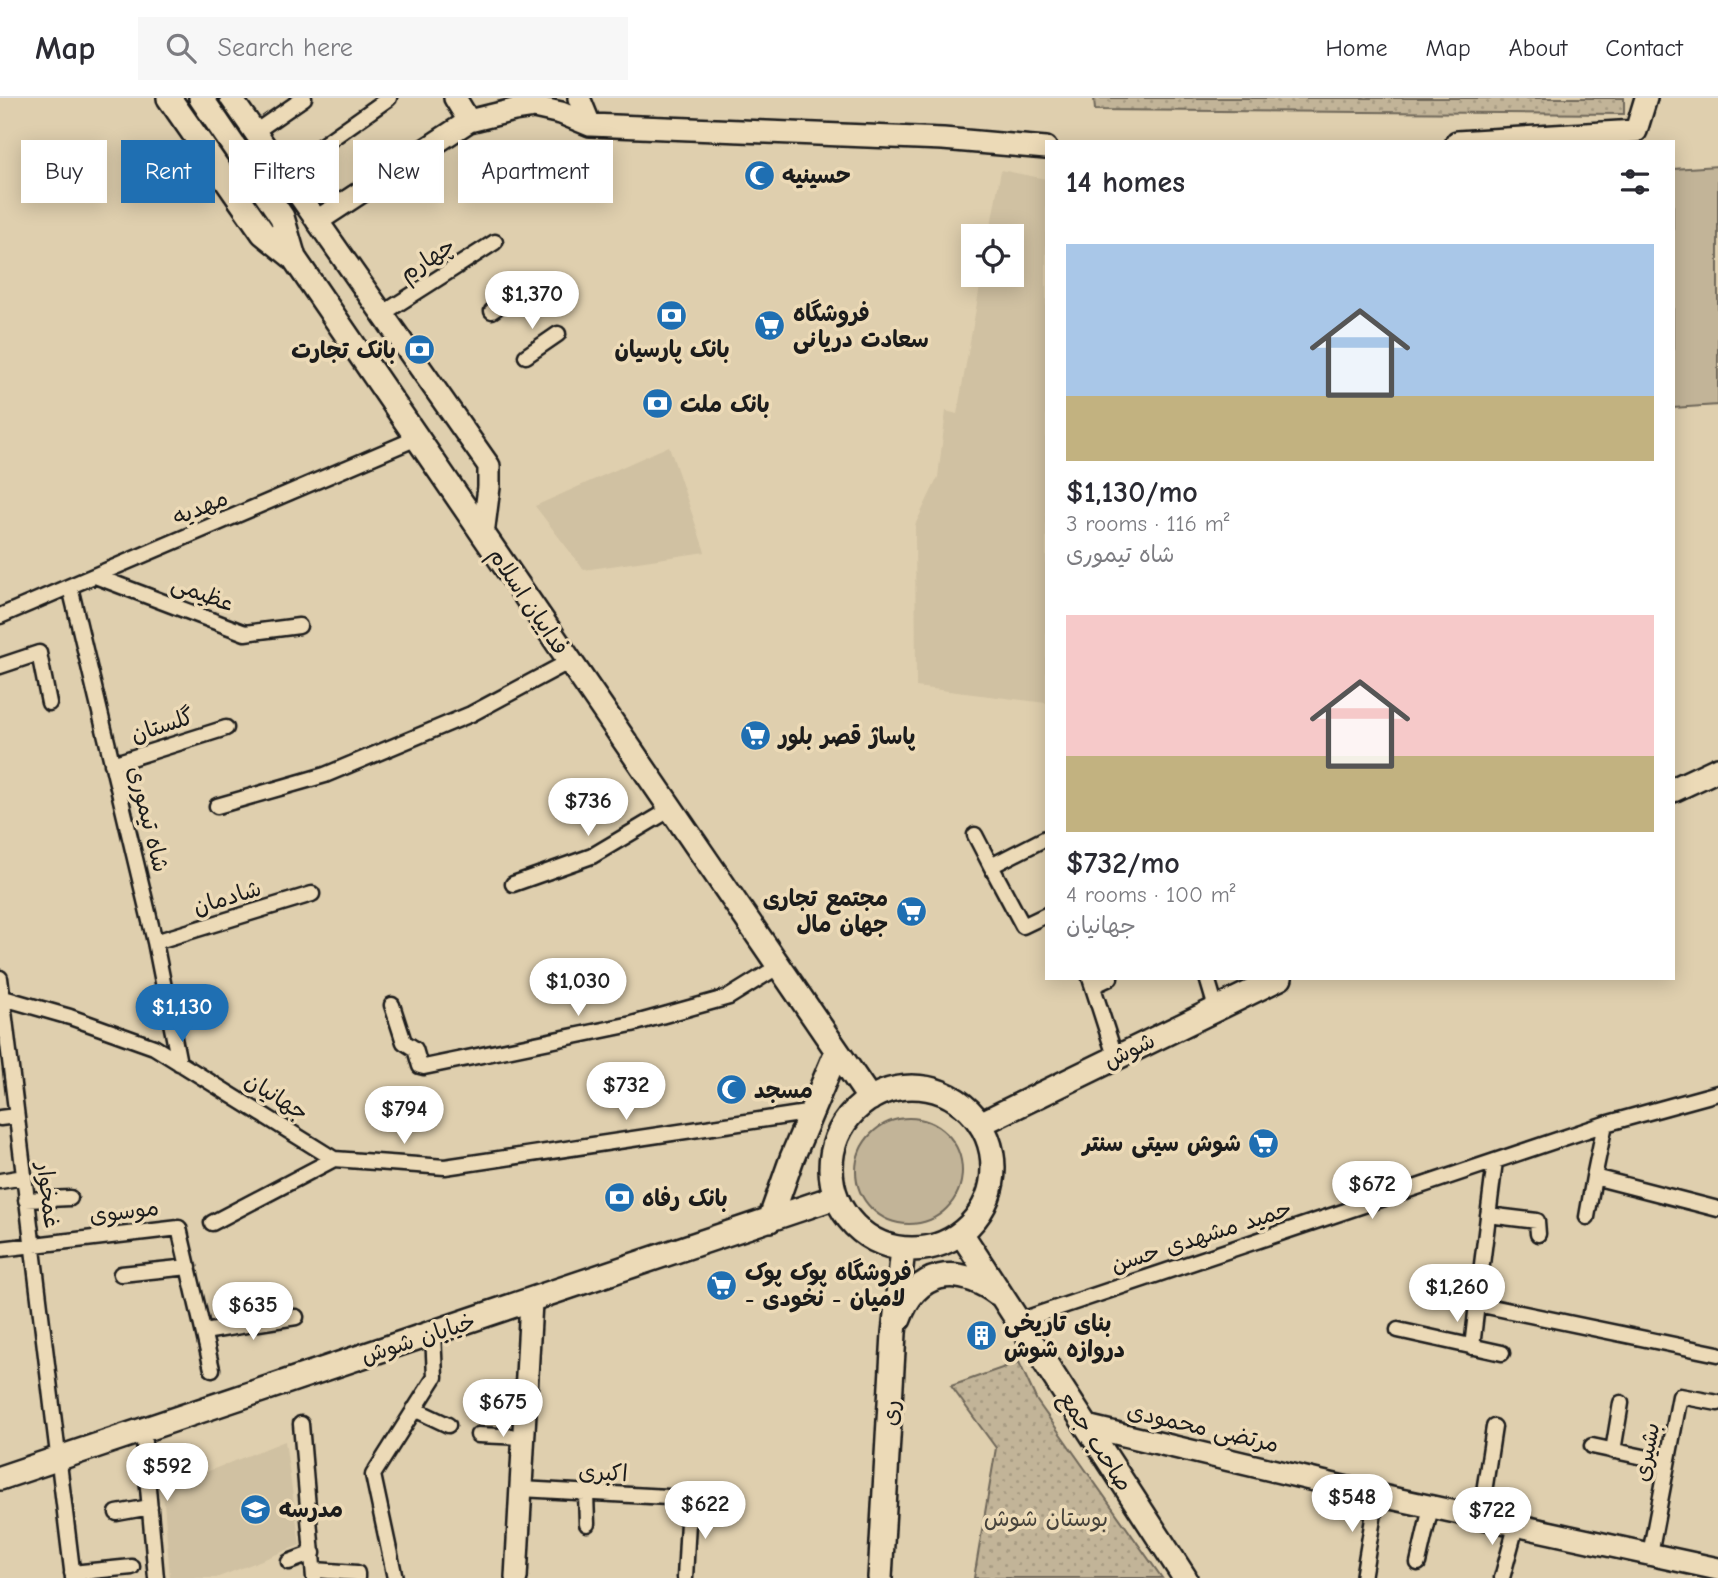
<!DOCTYPE html>
<html lang="en">
<head>
<meta charset="utf-8">
<style>
	:root { --surface:#fff; --page:#f7f7f7; --text:#2b2b33; --muted:#7c7c81; --line:#e1e1e2; --accent:#1f6fb2 }
	body { margin:0; font-family:"Comic Neue","Playpen Sans Arabic",sans-serif; background:var(--page); color:var(--text); height:100vh; display:flex; flex-direction:column; font-size:26px; white-space:nowrap }
	* { box-sizing:border-box; margin:0 }
	p { font-size:23px; color:var(--muted) }
	.icon { flex:none; width:38px; height:38px; fill:none; stroke:currentColor; stroke-width:2; stroke-linecap:round; stroke-linejoin:round }
	.map { position:relative; flex:1; overflow:hidden }
	.details { position:absolute; left:1045px; top:42px; width:630px; height:840px; display:flex; flex-direction:column; background:var(--surface); border-radius:0px; box-shadow:0 4px 18px #0003 }
	.details>* { flex:none }
	.guide { position:absolute; left:21px; top:42px; width:665px; height:63px; display:flex; gap:14px }
	.tools { position:absolute; left:961px; top:126px; display:grid; gap:14px }
	.tools a { display:grid; place-items:center; width:63px; height:63px; border-radius:0px; background:var(--surface); box-shadow:0 4px 18px #0003; font-size:35px }
	.price { position:absolute; translate:-50% -60px; padding:0 16px; border-radius:24px; background:#fff; color:#222; font-size:23px; line-height:46px; filter:drop-shadow(0 2px 4px #0008) }
	.price::after { content:''; position:absolute; left:50%; top:42px; width:21px; height:16px; margin-left:-10px; background:inherit; clip-path:polygon(0 0,100% 0,50% 100%) }
	.price.current { background:var(--accent); color:#fff }
	ul { padding:0; list-style:none }
	li { display:grid; align-content:center; gap:14px; height:371px; padding:0 21px }
	li span { display:grid; place-items:center; height:217px; border-radius:0px; color:#555 }
	li>.icon { margin-inline-start:auto }
	span .icon { width:126px; height:126px; fill:#fffc; stroke-width:1 }
	li b { font-size:30px }
	h2 { display:flex; justify-content:space-between; align-items:center; height:84px; padding:0 21px; font-size:30px }
	.pill { padding:0 24px; border-radius:0px; background:var(--surface); box-shadow:0 4px 18px #0003; font-size:24px; line-height:63px }
	.pill.current { background:var(--accent); color:#fff }
	header { display:flex; align-items:center; gap:42px; box-sizing:border-box; height:98px; padding:0 35px; background:var(--surface); border-bottom:2px solid var(--line) }
	header strong { font-size:33px }
	nav { display:flex; gap:38px; margin-inline-start:auto; font-size:24px }
	.search { width:490px; height:63px; background:var(--page); display:flex; align-items:center; gap:18px; box-sizing:border-box; padding:0 24px; border-radius:0px; color:var(--muted); font-size:26px }
	.map>svg:first-child { display:block }
</style>
</head>
<body>
<header>
<strong>Map</strong>
<div class="search"><svg class="icon" aria-label="search" viewBox="0 0 24 24"><circle cx="10" cy="10" r="6"/><path d="M15 15l6 6"/></svg>Search here</div>
<nav><a>Home</a><a>Map</a><a>About</a><a>Contact</a></nav>
</header>
<div class="map">
<svg width="1718" height="1480" viewBox="0 0 1718 1480">
	<defs>
		<pattern id="park-dots" width="8" height="8" patternUnits="userSpaceOnUse" patternTransform="scale(1.75)"><rect width="8" height="8" fill="#c2b498"/><path d="M2 2h.1M6 6h.1" fill="none" stroke="#a69a82" stroke-width="1.8" stroke-linecap="round"/></pattern>
	</defs>
	<rect width="100%" height="100%" fill="#dfcfae"/>
	<filter id="ink" filterUnits="userSpaceOnUse"><feTurbulence type="fractalNoise" baseFrequency=".0143" numOctaves="2"/><feDisplacementMap in="SourceGraphic" scale="14" xChannelSelector="R" yChannelSelector="G"/><feConvolveMatrix kernelMatrix="1 2 1 2 8 2 1 2 1" color-interpolation-filters="sRGB"/></filter>
	<g filter="url(#ink)">
		<!-- built -->
		<path fill="#d0c1a2" d="M1001 72 1046 81V605L916 589 915 427 938 379 946 313 957 316 982 177H1012V138H989Z
			M669 348 705 454 584 472 535 408Z
			M285 1343 300 1447 216 1480H170L163 1391Z"/>
		<!-- green -->
		<path fill="#c2b498" stroke="#6f685a" stroke-width="2" d="M1718 68V307L1673 310V71Z
			M856 1073a53 53 0 1 1 106 0a53 53 0 1 1-106 0Z"/>
		<!-- park -->
		<path fill="url(#park-dots)" stroke="#6f685a" stroke-width="2" d="M1094 0H1624V16L1095 12Z
			M1019 1264 1037 1303 1162 1480H974L996 1350 951 1288Z"/>
		<g fill="none" stroke-linecap="round" stroke-linejoin="round">
			<defs>
				<path id="street" d="M255 34 304 0
					M283 75 389 0
					M492 213 529 187
					M382 216 495 144
					M526 258 558 236
					M95 478 245 535 299 528
					M70 489 155 844 179 965
					M0 518 417 340
					M0 568 39 555 49 605
					M112 666 226 630
					M217 708 325 677 471 616 570 563
					M975 737 991 768
					M1046 740 991 768 1023 828 1046 817
					M513 786 592 758 671 711
					M155 844 312 796
					M0 880 73 1480
					M1090 880 1115 958
					M1207 880 1216 910
					M1093 888 1110 880
					M0 899 70 919 154 949 334 1061 445 1069 813 1014
					M392 907 404 944 415 951 420 968 424 969 632 926 729 899 779 868
					M0 1020 16 1018
					M1605 1026 1594 1079 1718 1111
					M1495 1063 1477 1206 1718 1256
					M0 1083 24 1079
					M26 1102 70 1100
					M1488 1117 1537 1123 1538 1136
					M1587 1119 1594 1079
					M212 1125 334 1061
					M0 1151 179 1130 212 1271
					M121 1176 189 1169
					M1018 1223 1605 1026 1718 995
					M1398 1232 1502 1255
					M204 1234 296 1219
					M1472 1249 1477 1206
					M414 1311 448 1327
					M301 1326 314 1480
					M143 1333 156 1480
					M478 1337 524 1339
					M1592 1348 1667 1364
					M1613 1353 1621 1305
					M521 1391 686 1400 689 1405 685 1480
					M586 1396 587 1426
					M117 1415 150 1409
					M1480 1420 1494 1329
					M1650 1456 1680 1298 1718 1305
					M289 1464 313 1455
					M1418 1465 1431 1409
					M315 1472 357 1475V1480
					M72 1475 132 1469
					M395 1480 373 1377 435 1279 433 1235
					M1363 1480 1377 1397
					M1502 1480 1516 1428"/>
				<path id="secondary" d="M231 0 489 368V389L483 437
					M455 0 469 23
					M579 0 590 27
					M1457 44 1636 33 1646 0
					M317 123 469 23 514 12 534 9 561 15 590 27 943 41 1046 50
					M1086 1328 1377 1397 1718 1471
					M516 1480 531 1204"/>
				<path id="primary" d="M169 0 263 135 294 160
					M201 0 282 119 294 160 870 1001
					M1673 692 1718 671
					M831 1070a81 81 0 1 1 162 0a81 81 0 1 1-162 0Z
					M980 1026 1280 880
					M770 1122 792 1060 837 953
					M961 1135 1185 1480
					M899 1221C917 1171 957 1167 997 1195
					M0 1380 836 1099
					M880 1480 894 1235 903 1151"/>
			</defs>
			<!-- street casing -->
			<use href="#street" stroke="#1c1c1c" stroke-width="19"/>
			<!-- secondary casing -->
			<use href="#secondary" stroke="#1c1c1c" stroke-width="26"/>
			<!-- primary casing -->
			<use href="#primary" stroke="#1c1c1c" stroke-width="28"/>
			<!-- street -->
			<use href="#street" stroke="#ecdab7" stroke-width="14"/>
			<!-- secondary -->
			<use href="#secondary" stroke="#ecdab7" stroke-width="21"/>
			<!-- primary -->
			<use href="#primary" stroke="#ecdab7" stroke-width="23"/>
		</g>
	</g>
	<!-- icons -->
	<defs>
		<symbol id="mosque-disc" viewBox="-11 -11 22 22"><circle r="9.5" fill="#1f6fb2" stroke="#ecdab7"/><path d="M3.5-4.9A6 6 0 1 0 3.5 4.9A5 5 0 1 1 3.5-4.9Z" fill="#fff"/></symbol>
		<symbol id="bank-disc" viewBox="-11 -11 22 22"><circle r="9.5" fill="#1f6fb2" stroke="#ecdab7"/><path d="M-6-4H6V4H-6ZM0-2.3a2.3 2.3 0 1 0 0 4.6a2.3 2.3 0 1 0 0-4.6Z" fill="#fff"/></symbol>
		<symbol id="supermarket-disc" viewBox="-11 -11 22 22"><circle r="9.5" fill="#1f6fb2" stroke="#ecdab7"/><path d="M-6-5.5h2.5l.6 2H6L4.5 2H-2.5L-4.4-4H-6ZM-1.5 3.2a1.3 1.3 0 1 0 .1 0ZM3 3.2a1.3 1.3 0 1 0 .1 0Z" fill="#fff"/></symbol>
		<symbol id="building-disc" viewBox="-11 -11 22 22"><circle r="9.5" fill="#1f6fb2" stroke="#ecdab7"/><path d="M-4-6H4V6H1V3H-1V6H-4ZM-2.5-4.3h1.7v1.8h-1.7ZM.8-4.3h1.7v1.8H.8ZM-2.5-1h1.7V.8h-1.7ZM.8-1h1.7V.8H.8Z" fill="#fff"/></symbol>
		<symbol id="school-disc" viewBox="-11 -11 22 22"><circle r="9.5" fill="#1f6fb2" stroke="#ecdab7"/><path d="M0-5L7-2L0 1L-7-2ZM-4 1L0 2.5L4 1V4Q0 6-4 4Z" fill="#fff"/></symbol>
	</defs>
	<g fill-rule="evenodd">
		<use href="#mosque-disc" x="742" y="60" width="35" height="35"/>
		<use href="#bank-disc" x="654" y="200" width="35" height="35"/>
		<use href="#supermarket-disc" x="752" y="210" width="35" height="35"/>
		<use href="#bank-disc" x="402" y="234" width="35" height="35"/>
		<use href="#bank-disc" x="640" y="288" width="35" height="35"/>
		<use href="#supermarket-disc" x="738" y="620" width="35" height="35"/>
		<use href="#supermarket-disc" x="894" y="796" width="35" height="35"/>
		<use href="#mosque-disc" x="714" y="974" width="35" height="35"/>
		<use href="#supermarket-disc" x="1246" y="1028" width="35" height="35"/>
		<use href="#bank-disc" x="602" y="1082" width="35" height="35"/>
		<use href="#supermarket-disc" x="704" y="1170" width="35" height="35"/>
		<use href="#building-disc" x="964" y="1220" width="35" height="35"/>
		<use href="#school-disc" x="238" y="1394" width="35" height="35"/>
	</g>
	<g text-anchor="middle" stroke-width="7" stroke-linejoin="round" paint-order="stroke">
		<!-- poi labels -->
		<g font-size="23" font-weight="bold" fill="#1c1c1c" stroke="#ecdab7" text-anchor="start">
			<text x="782" y="85">حسینیه</text>
			<text x="793" y="223">فروشگاه<tspan x="793" dy="26">سعادت دریانی</tspan></text>
			<text x="672" y="259" text-anchor="middle">بانک پارسیان</text>
			<text x="396" y="260" text-anchor="end">بانک تجارت</text>
			<text x="680" y="314">بانک ملت</text>
			<text x="779" y="646">پاساژ قصر بلور</text>
			<text x="888" y="808" text-anchor="end">مجتمع تجاری<tspan x="888" dy="26">جهان مال</tspan></text>
			<text x="754" y="1000">مسجد</text>
			<text x="1241" y="1053" text-anchor="end">شوش سیتی سنتر</text>
			<text x="642" y="1108">بانک رفاه</text>
			<text x="745" y="1182">فروشگاه پوک پوک<tspan x="745" dy="26">- لاميان - نخودی</tspan></text>
			<text x="1004" y="1233">بنای تاریخی<tspan x="1004" dy="26">دروازه شوش</tspan></text>
			<text x="279" y="1419">مدرسه</text>
		</g>
		<!-- street labels -->
		<g font-size="23" fill="#1c1c1c" stroke="#ecdab7">
			<text transform="translate(427 161) rotate(-33)" y="8">چهارم</text>
			<text transform="translate(200 409) rotate(-23)" y="8">مهدیه</text>
			<text transform="translate(203 495) rotate(21)" y="8">عظیمی</text>
			<text transform="translate(529 503) rotate(56)" y="8">فداییان اسلام</text>
			<text transform="translate(162 627) rotate(-18)" y="8">گلستان</text>
			<text transform="translate(149 721) rotate(76)" y="8">شاه تیموری</text>
			<text transform="translate(227 799) rotate(-17)" y="8">شادمان</text>
			<text transform="translate(1129 952) rotate(-26)" y="8">شوش</text>
			<text transform="translate(277 998) rotate(32)" y="8">جهانیان</text>
			<text transform="translate(49 1097) rotate(83)" y="8">غمخوار</text>
			<text transform="translate(124 1113) rotate(-7)" y="8">موسوی</text>
			<text transform="translate(1201 1138) rotate(-18)" y="8">حمید مشهدی حسن</text>
			<text transform="translate(418 1240) rotate(-18)" y="8">خیابان شوش</text>
			<text transform="translate(890 1315) rotate(-87)" y="8">ری</text>
			<text transform="translate(1203 1329) rotate(13)" y="8">مرتضی محمودی</text>
			<text transform="translate(1096 1343) rotate(57)" y="8">صاحب جمع</text>
			<text transform="translate(1646 1354) rotate(-79)" y="8">بشیری</text>
			<text transform="translate(603 1374) rotate(3)" y="8">اکبری</text>
		</g>
		<!-- park labels -->
		<g font-size="23" fill="#46423b" stroke="#ecdab7">
			<text x="1046" y="1428">بوستان شوش</text>
		</g>
	</g>
</svg>
<div class="tools">
<a><svg class="icon" aria-label="locate" viewBox="0 0 24 24"><circle cx="12" cy="12" r="6"/><path d="M12 2v4M12 18v4M2 12h4M18 12h4"/></svg></a>
</div>
<b class="price" style="left:532px;top:233px">$1,370</b>
<b class="price" style="left:588px;top:740px">$736</b>
<b class="price" style="left:578px;top:920px">$1,030</b>
<b class="price current" style="left:182px;top:946px">$1,130</b>
<b class="price" style="left:626px;top:1024px">$732</b>
<b class="price" style="left:404px;top:1048px">$794</b>
<b class="price" style="left:1372px;top:1123px">$672</b>
<b class="price" style="left:1457px;top:1226px">$1,260</b>
<b class="price" style="left:253px;top:1244px">$635</b>
<b class="price" style="left:503px;top:1341px">$675</b>
<b class="price" style="left:167px;top:1405px">$592</b>
<b class="price" style="left:1352px;top:1436px">$548</b>
<b class="price" style="left:705px;top:1443px">$622</b>
<b class="price" style="left:1492px;top:1449px">$722</b>
<div class="guide">
<a class="pill">Buy</a>
<a class="pill current">Rent</a>
<a class="pill">Filters</a>
<a class="pill">New</a>
<a class="pill">Apartment</a>
</div>
<section class="details">
<h2>14 homes<svg class="icon" aria-label="filters" viewBox="0 0 24 24"><path d="M4 7h16M4 17h16"/><circle cx="9" cy="7" r="2"/><circle cx="15" cy="17" r="2"/></svg></h2>
<ul>
<li><span style="background:linear-gradient(#a9c7e8 70%,#c2b280 0)"><svg class="icon" aria-label="home" viewBox="0 0 24 24"><path d="M3 11l9-7 9 7M6 9v11h12V9"/></svg></span><div><b>$1,130/mo</b><p>3 rooms · 116 m²</p><p>شاه تیموری</p></div></li>
<li><span style="background:linear-gradient(#f6c9c9 65%,#c2b280 0)"><svg class="icon" aria-label="home" viewBox="0 0 24 24"><path d="M3 11l9-7 9 7M6 9v11h12V9"/></svg></span><div><b>$732/mo</b><p>4 rooms · 100 m²</p><p>جهانیان</p></div></li>
</ul>
</section>
</div>
</body>
</html>
